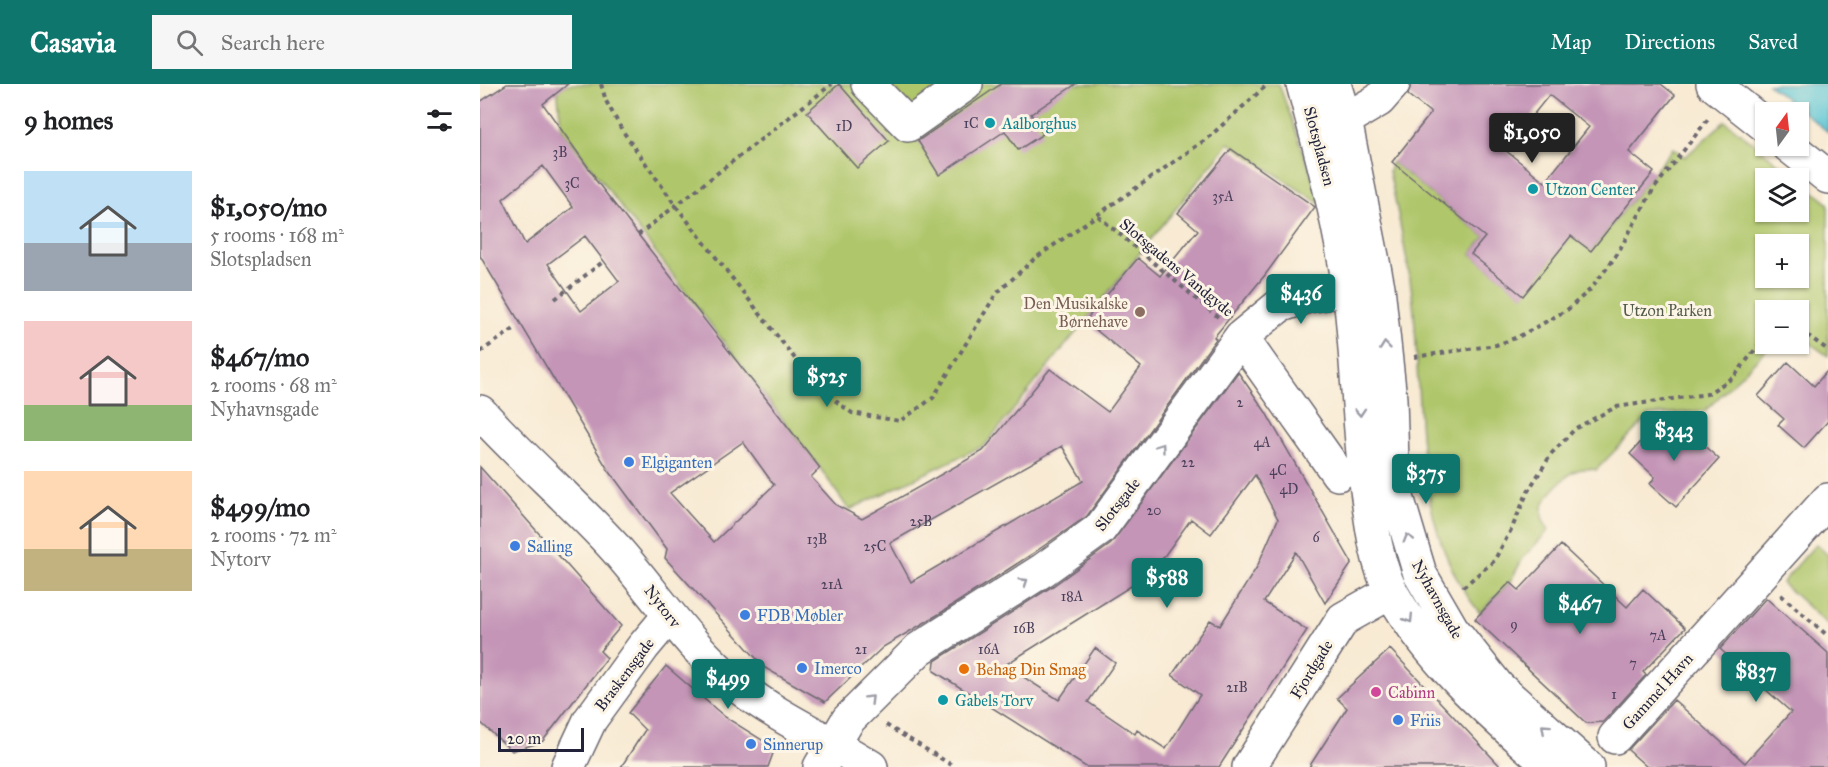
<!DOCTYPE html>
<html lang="en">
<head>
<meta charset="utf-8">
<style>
	:root { --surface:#fff; --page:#f6f6f6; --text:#202124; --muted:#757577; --accent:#0f766e }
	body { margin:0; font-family:"IM FELL Great Primer",serif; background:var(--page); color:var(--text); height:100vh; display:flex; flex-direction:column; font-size:22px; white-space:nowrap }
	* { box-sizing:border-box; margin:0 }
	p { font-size:20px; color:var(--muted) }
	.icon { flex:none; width:33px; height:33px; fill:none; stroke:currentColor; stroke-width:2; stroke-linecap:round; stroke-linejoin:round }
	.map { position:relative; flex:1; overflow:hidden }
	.details { display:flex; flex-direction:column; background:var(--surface); width:480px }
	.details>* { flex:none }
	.needle { width:39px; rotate:15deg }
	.tools { position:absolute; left:1275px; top:18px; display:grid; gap:12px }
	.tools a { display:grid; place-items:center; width:54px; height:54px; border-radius:0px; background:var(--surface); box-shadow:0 2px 4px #0004; font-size:30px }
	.scale { position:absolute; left:18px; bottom:15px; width:86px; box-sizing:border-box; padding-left:6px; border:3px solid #22223b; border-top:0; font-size:16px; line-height:21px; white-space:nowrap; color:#22223b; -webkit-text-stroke:4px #fcf5e5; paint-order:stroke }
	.price { position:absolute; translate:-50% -51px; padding:0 14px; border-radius:6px; background:var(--accent); color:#fff; font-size:20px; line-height:39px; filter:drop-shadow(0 2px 3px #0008) }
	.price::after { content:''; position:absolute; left:50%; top:36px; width:18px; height:14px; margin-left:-9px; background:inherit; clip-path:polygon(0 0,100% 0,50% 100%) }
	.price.current { background:#222; color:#fff }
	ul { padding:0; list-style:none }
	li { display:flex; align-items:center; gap:18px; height:150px; padding:0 24px }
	li span { display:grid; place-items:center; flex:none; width:168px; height:120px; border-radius:0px; color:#555 }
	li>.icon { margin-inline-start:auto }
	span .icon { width:72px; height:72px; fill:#fffc; stroke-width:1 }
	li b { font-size:26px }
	h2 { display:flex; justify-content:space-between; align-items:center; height:72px; padding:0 24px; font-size:26px }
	header { display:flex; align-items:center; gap:36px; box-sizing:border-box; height:84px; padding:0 30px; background:var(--accent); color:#fff }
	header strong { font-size:28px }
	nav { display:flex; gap:33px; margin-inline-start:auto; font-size:21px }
	.search { width:420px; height:54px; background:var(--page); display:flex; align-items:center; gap:15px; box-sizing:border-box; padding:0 21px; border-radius:0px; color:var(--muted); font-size:22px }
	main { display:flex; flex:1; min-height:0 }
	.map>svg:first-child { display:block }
</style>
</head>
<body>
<header>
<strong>Casavia</strong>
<div class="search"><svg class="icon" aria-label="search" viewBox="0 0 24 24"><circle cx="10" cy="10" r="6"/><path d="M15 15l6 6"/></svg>Search here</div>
<nav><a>Map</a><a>Directions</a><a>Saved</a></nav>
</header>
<main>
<section class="details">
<h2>9 homes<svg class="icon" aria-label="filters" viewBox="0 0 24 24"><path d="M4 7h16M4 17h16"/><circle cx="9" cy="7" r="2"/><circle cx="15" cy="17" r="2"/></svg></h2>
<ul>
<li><span style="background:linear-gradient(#bfe0f5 60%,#9aa5b1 0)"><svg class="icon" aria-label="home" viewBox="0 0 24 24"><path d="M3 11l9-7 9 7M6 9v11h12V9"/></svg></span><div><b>$1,050/mo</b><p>5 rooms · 168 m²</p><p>Slotspladsen</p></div></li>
<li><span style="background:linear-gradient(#f6c9c9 70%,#8fb573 0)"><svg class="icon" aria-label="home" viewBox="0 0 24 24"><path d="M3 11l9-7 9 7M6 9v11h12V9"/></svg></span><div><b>$467/mo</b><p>2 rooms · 68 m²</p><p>Nyhavnsgade</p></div></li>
<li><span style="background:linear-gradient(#ffd9b3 65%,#c2b280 0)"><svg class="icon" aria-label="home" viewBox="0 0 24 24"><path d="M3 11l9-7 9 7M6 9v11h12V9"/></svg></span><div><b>$499/mo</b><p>2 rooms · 72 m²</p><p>Nytorv</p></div></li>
</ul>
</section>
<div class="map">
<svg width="1348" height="683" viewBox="0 0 1348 683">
	<rect width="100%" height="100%" fill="#fcf5e5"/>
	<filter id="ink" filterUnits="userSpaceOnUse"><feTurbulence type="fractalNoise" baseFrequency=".0167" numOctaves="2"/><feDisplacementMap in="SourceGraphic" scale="12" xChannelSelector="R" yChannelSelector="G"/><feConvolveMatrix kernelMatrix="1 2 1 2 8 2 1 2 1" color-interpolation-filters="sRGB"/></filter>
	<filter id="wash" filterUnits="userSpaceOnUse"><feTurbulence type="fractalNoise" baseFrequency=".008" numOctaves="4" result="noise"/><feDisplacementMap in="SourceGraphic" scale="24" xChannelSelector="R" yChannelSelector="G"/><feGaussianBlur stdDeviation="1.35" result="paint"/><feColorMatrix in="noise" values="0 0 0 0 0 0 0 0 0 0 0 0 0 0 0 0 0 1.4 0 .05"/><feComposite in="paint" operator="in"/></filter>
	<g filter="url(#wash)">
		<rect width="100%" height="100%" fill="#f8ead3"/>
		<!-- green -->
		<path fill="#afc66b" stroke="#687453" stroke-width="1.5" fill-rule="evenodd" d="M77 0H799L842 121 749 59 505 361 369 426 340 384 81 44Z
			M1245 37 1317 94H1286V128H1318L1319 96 1348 119V272L1327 257 1319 255 1318 226H1286V260H1292L1225 327 1170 331 1116 386C1097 381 1087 391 1075 404 1062 418 1056 430 1069 446L1043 474 1030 498 1000 529C930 445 943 320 933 218 928 174 918 130 909 87L912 78 1005 153 991 170 1043 211 1091 151 1111 167 1193 64 1205 73ZM1286 160H1318V194H1286Z
			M1336 460 1348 471V541L1302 499Z"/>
		<!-- water -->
		<path fill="#59c4d4" stroke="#3e7388" stroke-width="1.5" d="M1288 0H1348V48Z"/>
		<g id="blocks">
			<!-- building -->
			<path fill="#c495b7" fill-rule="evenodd" d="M27 0H88L63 20 115 93 114 94 340 384 331 393 356 421 382 435 503 367 570 285 628 328 661 283 605 237 658 174 680 192 718 146 698 129 751 65 835 123 785 191 734 253 736 255 607 432 552 470 459 530 403 563 345 618 285 584 185 474 187 465 127 384 0 172V18ZM63 82 93 123 45 160 23 115ZM105 152 139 197 101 227 68 180ZM263 358 294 401 234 458 190 409ZM582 362 603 397 431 498 410 459Z
				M359 0 409 57 377 84 327 28Z
				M521 0H596L551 30 563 50 538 66 525 47 459 91 438 57Z
				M931 0H1181L1195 11 1149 68 1174 88 1111 167 1091 152 1043 212 991 170 1005 153 912 78 951 29 928 11ZM1069 11 1109 43 1065 98 1025 66Z
				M1308 278 1334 302 1348 286V337L1324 364 1298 341 1304 335 1278 312Z
				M758 288 785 327 872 479 845 519 816 468 784 518 827 546 739 683H606L454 587 455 577 573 502 631 460ZM775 391 798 435 777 483 740 542 730 536 692 591 720 611 686 665 657 646 655 650 608 618 635 579 615 564 579 616 525 581 672 489 711 435 731 450Z
				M1180 337 1206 360 1213 352 1239 375 1196 423 1170 400 1175 393 1150 370Z
				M0 383 141 542 120 567 127 574 62 658 32 667 0 638Z
				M1081 461 1147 523 1163 505 1205 544 1163 588 1166 591 1123 638 1106 639 995 535 1030 498 1039 506Z
				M1286 514 1348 569V683H1167L1148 666 1194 616 1265 679 1311 628 1240 565Z
				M910 565 944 601 1021 683H829L867 624 857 614Z
				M186 582 245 633 295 664 288 683H141L165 646 148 629Z"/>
		</g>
	</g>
	<g filter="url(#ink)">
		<use href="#blocks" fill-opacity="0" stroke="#6d6870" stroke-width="1.5"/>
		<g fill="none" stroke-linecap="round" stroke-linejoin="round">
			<defs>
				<path id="minor" d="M388 0 428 41 486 0
					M1233 0 1286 42
					M865 36 899 16 913 0
					M1309 62 1348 93
					M761 253 858 390
					M0 328C43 375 92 417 135 464 176 510 209 564 259 603 300 635 347 655 391 683
					M1135 653 1348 416
					M88 683 110 636 163 563 189 532
					M340 683 368 636 439 565 563 486 620 445 761 253 799 222 828 212 869 205
					M769 683 863 535 911 508"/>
				<path id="major" d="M823 0C841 68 859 135 869 204 878 273 878 343 888 413 892 444 897 481 912 509 951 579 1012 631 1071 683
					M854 0 865 36 898 203 910 315 912 379 917 413 940 490 972 545 1018 603 1108 683"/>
			</defs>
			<!-- minor casing -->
			<use href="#minor" stroke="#6d6870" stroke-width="36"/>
			<!-- major casing -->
			<use href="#major" stroke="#6d6870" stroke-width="36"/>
			<!-- path -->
			<path stroke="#6d6870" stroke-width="4" stroke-dasharray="4.5 4.5" stroke-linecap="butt" d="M121 0 126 17 142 46 196 122 337 303 372 329 420 337 453 314 516 210 554 175 728 54 788 0
				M618 132 738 233
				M158 151 352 0
				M75 215 124 177
				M1318 249 1330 253 1348 266
				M0 268 37 243
				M934 273 1016 261 1038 253 1087 226 1111 205 1136 172 1173 106 1228 35
				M983 503 1014 477 1032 444 1048 407 1072 369 1096 344 1136 323 1227 310 1254 293 1277 263 1286 255
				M1301 511 1348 552
				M406 641 475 683"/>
			<!-- minor -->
			<use href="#minor" stroke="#fff" stroke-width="33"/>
			<!-- major -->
			<use href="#major" stroke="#fff" stroke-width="33"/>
		</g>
		<!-- one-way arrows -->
		<defs><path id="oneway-chevron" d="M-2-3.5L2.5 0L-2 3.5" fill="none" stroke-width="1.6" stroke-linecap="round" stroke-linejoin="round" transform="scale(1.5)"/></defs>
		<g stroke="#9c9ca7">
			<use href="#oneway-chevron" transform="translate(905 262) rotate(-96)"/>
			<use href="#oneway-chevron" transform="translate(880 328) rotate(86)"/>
			<use href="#oneway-chevron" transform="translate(681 363) rotate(-54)"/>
			<use href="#oneway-chevron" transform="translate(928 454) rotate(-106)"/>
			<use href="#oneway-chevron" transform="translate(544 498) rotate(-33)"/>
			<use href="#oneway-chevron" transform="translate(929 535) rotate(58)"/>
			<use href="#oneway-chevron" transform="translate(390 615) rotate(-45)"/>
			<use href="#oneway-chevron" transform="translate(1065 644) rotate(-138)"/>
		</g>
	</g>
	<!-- markers -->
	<g fill="#0f9aa8" stroke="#fcf5e5" stroke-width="2">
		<circle cx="510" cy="39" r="6"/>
		<circle cx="1053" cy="105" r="6"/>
		<circle cx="463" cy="616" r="6"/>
	</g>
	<circle fill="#8d6e63" stroke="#fcf5e5" stroke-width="2" cx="660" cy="228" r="6"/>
	<g fill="#3f7fe0" stroke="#fcf5e5" stroke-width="2">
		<circle cx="149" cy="378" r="6"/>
		<circle cx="35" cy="462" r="6"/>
		<circle cx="265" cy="531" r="6"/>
		<circle cx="322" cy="584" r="6"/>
		<circle cx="918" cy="636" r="6"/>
		<circle cx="271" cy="660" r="6"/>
	</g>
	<circle fill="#e8710a" stroke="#fcf5e5" stroke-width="2" cx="484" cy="585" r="6"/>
	<circle fill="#d1479c" stroke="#fcf5e5" stroke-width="2" cx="896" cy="608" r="6"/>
	<g text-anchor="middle" stroke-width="6" stroke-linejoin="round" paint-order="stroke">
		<!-- number labels -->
		<g font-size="14" fill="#4a3f5a">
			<text x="491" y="44">1C</text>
			<text x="364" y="47">1D</text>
			<text x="80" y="73">3B</text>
			<text x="92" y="104">3C</text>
			<text x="743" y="117">35A</text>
			<text x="760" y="323">2</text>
			<text x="782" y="363">4A</text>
			<text x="708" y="383">22</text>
			<text x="798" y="391">4C</text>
			<text x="809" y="410">4D</text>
			<text x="674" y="431">20</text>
			<text x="441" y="442">25B</text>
			<text x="836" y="458">6</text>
			<text x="337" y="460">13B</text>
			<text x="395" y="467">25C</text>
			<text x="352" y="505">21A</text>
			<text x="592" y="517">18A</text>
			<text x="1034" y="545">9</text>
			<text x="544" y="549">16B</text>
			<text x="1178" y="556">7A</text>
			<text x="381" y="570">21</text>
			<text x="509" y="570">16A</text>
			<text x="1153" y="584">7</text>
			<text x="757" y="608">21B</text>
			<text x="1134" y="615">1</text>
		</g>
		<!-- culture labels -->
		<g font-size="16" fill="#0d838f" stroke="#fcf5e5" text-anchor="start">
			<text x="522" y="45">Aalborghus</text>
			<text x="1065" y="111">Utzon Center</text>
			<text x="475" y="622">Gabels Torv</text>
		</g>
		<!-- street labels -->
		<g font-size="16" fill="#22223b" stroke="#fcf5e5">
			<text transform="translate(840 62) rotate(75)" y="6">Slotspladsen</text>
			<text transform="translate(697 183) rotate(40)" y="6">Slotsgadens Vandgyde</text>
			<text transform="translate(637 420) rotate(-52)" y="6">Slotsgade</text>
			<text transform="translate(958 515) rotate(61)" y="6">Nyhavnsgade</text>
			<text transform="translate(183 522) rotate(53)" y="6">Nytorv</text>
			<text transform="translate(831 585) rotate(-58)" y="6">Fjordgade</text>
			<text transform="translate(144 590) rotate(-53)" y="6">Braskensgade</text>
			<text transform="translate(1177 607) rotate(-48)" y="6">Gammel Havn</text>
		</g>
		<!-- education labels -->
		<g font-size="16" fill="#785e54" stroke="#fcf5e5" text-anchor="end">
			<text x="648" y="225">Den Musikalske<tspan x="648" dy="18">Børnehave</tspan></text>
		</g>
		<!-- park labels -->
		<g font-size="16" fill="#535b4c" stroke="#fcf5e5">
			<text x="1187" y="232">Utzon Parken</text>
		</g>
		<!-- shop labels -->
		<g font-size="16" fill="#366cbe" stroke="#fcf5e5" text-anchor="start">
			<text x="161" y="384">Elgiganten</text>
			<text x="47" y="468">Salling</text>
			<text x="277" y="537">FDB Møbler</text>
			<text x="334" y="590">Imerco</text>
			<text x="930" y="642">Friis</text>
			<text x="283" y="666">Sinnerup</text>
		</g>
		<!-- food labels -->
		<g font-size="16" fill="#c56008" stroke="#fcf5e5" text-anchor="start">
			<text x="496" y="591">Behag Din Smag</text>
		</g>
		<!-- hotel labels -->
		<g font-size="16" fill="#b23c85" stroke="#fcf5e5" text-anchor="start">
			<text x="908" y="614">Cabinn</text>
		</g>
	</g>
</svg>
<div class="tools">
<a><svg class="needle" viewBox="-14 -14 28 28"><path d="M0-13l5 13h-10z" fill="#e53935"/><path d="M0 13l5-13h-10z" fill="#757577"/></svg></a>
<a><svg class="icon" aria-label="layers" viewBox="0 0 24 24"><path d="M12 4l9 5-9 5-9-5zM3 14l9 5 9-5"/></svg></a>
<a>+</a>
<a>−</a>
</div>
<div class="scale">20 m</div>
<b class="price current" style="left:1052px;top:80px">$1,050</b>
<b class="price" style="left:821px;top:241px">$436</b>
<b class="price" style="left:347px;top:324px">$525</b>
<b class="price" style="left:1194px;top:378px">$343</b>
<b class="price" style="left:946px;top:421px">$375</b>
<b class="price" style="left:687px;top:525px">$588</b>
<b class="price" style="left:1100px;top:551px">$467</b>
<b class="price" style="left:1276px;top:619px">$837</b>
<b class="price" style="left:248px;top:626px">$499</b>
</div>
</main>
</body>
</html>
